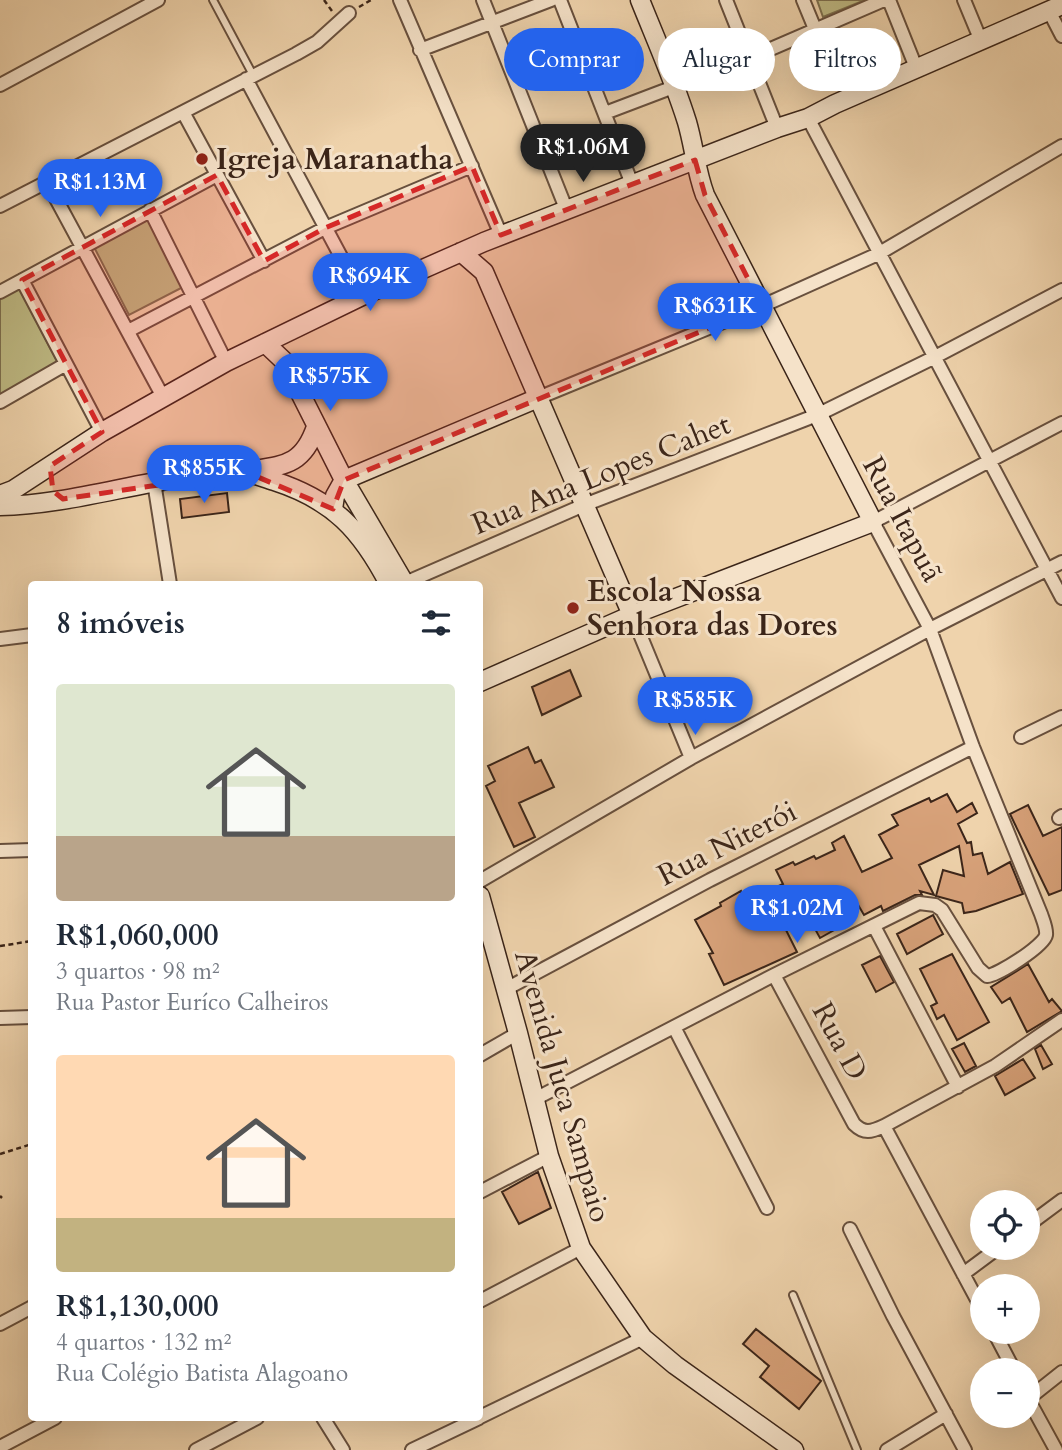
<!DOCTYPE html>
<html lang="pt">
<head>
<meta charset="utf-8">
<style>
	:root { --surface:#fff; --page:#f2f2f3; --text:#1f2937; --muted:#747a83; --accent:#2563eb }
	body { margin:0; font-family:Cardo,serif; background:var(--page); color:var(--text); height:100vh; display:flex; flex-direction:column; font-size:26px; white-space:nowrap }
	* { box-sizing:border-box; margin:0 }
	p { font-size:23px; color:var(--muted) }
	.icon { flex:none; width:38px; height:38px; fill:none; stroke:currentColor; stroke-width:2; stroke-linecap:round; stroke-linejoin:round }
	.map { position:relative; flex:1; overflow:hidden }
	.side { position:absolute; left:28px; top:581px; width:455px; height:840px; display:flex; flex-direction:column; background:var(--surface); border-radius:7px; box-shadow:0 7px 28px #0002 }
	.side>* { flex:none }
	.guide { position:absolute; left:504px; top:28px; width:452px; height:63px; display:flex; gap:14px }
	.buttons { position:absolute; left:970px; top:1190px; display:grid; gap:14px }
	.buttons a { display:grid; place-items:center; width:70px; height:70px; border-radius:50%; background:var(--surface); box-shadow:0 7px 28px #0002; font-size:35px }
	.price { position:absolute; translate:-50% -60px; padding:0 16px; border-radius:24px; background:var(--accent); color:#fff; font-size:23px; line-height:46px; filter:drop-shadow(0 2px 4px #0008) }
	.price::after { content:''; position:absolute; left:50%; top:42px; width:21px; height:16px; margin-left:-10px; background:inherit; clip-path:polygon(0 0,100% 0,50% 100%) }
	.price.on { background:#222; color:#fff }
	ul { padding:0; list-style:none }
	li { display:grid; align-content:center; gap:14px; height:371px; padding:0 28px }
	li span { display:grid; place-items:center; height:217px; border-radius:7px; color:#555 }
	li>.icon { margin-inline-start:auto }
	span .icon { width:126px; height:126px; fill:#fffc; stroke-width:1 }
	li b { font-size:30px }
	h2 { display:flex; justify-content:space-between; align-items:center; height:84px; padding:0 28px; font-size:30px }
	.pill { padding:0 24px; border-radius:32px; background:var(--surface); box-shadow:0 7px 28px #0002; font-size:24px; line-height:63px }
	.pill.on { background:var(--accent); color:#fff }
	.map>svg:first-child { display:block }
</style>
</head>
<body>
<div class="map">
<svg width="1062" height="1450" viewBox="0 0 1062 1450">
	<rect width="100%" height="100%" fill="#efd3ac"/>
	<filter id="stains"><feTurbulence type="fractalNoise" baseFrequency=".00286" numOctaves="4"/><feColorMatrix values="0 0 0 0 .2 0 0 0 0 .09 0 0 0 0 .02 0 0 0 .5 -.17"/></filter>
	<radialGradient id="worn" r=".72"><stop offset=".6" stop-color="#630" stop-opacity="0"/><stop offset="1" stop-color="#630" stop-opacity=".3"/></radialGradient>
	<!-- green -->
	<path fill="#bfbb85" stroke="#7d704f" stroke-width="2" d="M817 0H865L823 17Z
		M151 218 185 286 129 315 94 247Z
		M18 286 59 365 0 396V295Z"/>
	<!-- building -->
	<path fill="#d8a27a" stroke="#3b2519" stroke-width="2" d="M227 493 229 512 182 518 180 499Z
		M570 670 581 696 542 715 532 687Z
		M528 747 535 763 541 760 554 787 519 803 535 837 514 847 486 786 495 781 488 766Z
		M947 794 957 812 972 803 977 813 958 824 967 843 971 842 973 855 982 853 988 874 1010 862 1023 894 976 911 964 913 962 903 936 896 943 870 964 876 959 846 919 865 934 895 920 891 922 895H915L883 911 881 906 864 915 857 903 837 913 843 925 820 938 798 898 776 910 797 952 724 985 709 954 713 953 695 920 721 906 720 903 741 891 746 901 783 884 776 870 793 862 795 865 814 856 816 859 835 850 832 843 844 836 862 872 892 858 879 835 898 825 892 815 929 798 931 802Z
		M1028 805 1043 836 1062 827V890L1049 895 1010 814Z
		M933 915 943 934 907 954 897 934Z
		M952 954 989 1022 957 1040 944 1015 937 1019 931 1006 937 1003 920 969Z
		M880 956 894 982 876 992 862 965Z
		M1028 964 1049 1002 1052 999 1062 1011 1027 1032 1010 998 1002 1003 991 987Z
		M964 1043 976 1066 965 1072 952 1049Z
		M1041 1045 1052 1064 1043 1069 1035 1049Z
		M1023 1059 1035 1078 1005 1095 995 1076Z
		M538 1172 551 1208 519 1224 502 1192Z
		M756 1329 821 1381 799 1409 760 1377 769 1366 743 1344Z"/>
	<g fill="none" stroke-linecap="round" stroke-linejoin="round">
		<defs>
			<path id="lane" d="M213 0 253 75
				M793 1295 857 1450"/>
			<path id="street" d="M400 0 501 235
				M483 0 567 211
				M560 0 632 184
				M726 0 777 128
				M803 0 815 29
				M889 0 917 70
				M964 0 981 41
				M1049 11 1062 36
				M420 50 551 0
				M246 79 362 296
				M0 85 158 0
				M183 112 264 261
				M605 113 750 58 884 0
				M808 118 1062 598
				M47 182 163 397
				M0 206 296 54 317 42 349 13
				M150 210 226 362
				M22 280 102 432
				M0 292 217 175
				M128 331 325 228 472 166
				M538 398 762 306 878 254 1062 146
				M0 402 66 364
				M154 482 170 584
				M405 583 584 505 817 415 933 358 1062 290
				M632 615 691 758
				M0 639 32 635
				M1021 737 1062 717
				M1059 818 1062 816
				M0 851 32 850
				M480 881 691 758 930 629 1062 562
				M874 926 958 1087
				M774 975 854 1124C864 1134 871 1132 884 1126L995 1066 1062 1020
				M506 989 710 880 973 747
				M0 1018 32 1017
				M674 1027 767 1208
				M480 1055 518 1033
				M535 1099 774 975 919 903 935 905 942 910 978 968 987 976C998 975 1044 946 1046 935 1047 929 1043 920 1041 914L973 747 930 629 873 522 1062 423
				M884 1126 982 1309
				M480 1192 549 1156
				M1027 1226 1062 1200
				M850 1229 893 1316 965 1450
				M963 1274 998 1248
				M480 1301 581 1248
				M0 1324 32 1307
				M994 1332 1014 1370
				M1027 1397 1056 1450
				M1028 1399 1062 1372
				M480 1417 643 1338
				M323 1418 343 1450
				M0 1447 55 1418
				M196 1450 257 1418
				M412 1450 479 1418
				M887 1450 946 1414"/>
			<path id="secondary" d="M461 252 484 272 632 615
				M265 343 284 361 344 480 405 584
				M249 471C285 465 303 465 316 427
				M0 495 13 490 102 432 226 362 362 296 484 242 777 128 808 118 835 104 1062 5
				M0 506C60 505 120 487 179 478 200 475 222 471 243 472 253 473 264 478 274 481 333 500 361 530 389 584
				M333 509 335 496 344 480 538 398
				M480 682 632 615 873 522 705 195C696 171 694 146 687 122 674 80 656 40 640 0
				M480 896 518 1033 549 1156 581 1248 643 1338 675 1365 794 1450"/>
		</defs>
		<!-- lane casing -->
		<use href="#lane" stroke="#68503e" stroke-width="10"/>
		<!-- street casing -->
		<use href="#street" stroke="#68503e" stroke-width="16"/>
		<!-- secondary casing -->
		<use href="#secondary" stroke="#3b2519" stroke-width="21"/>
		<!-- path -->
		<path stroke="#3b2519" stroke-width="2.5" stroke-dasharray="5 3.5" stroke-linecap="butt" d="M324 0 332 11
			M359 7 371 0
			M0 946 32 941
			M0 1154 32 1144
			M0 1196 2 1198"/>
		<!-- lane -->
		<use href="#lane" stroke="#f5e2c9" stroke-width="6"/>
		<!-- street -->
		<use href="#street" stroke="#f5e2c9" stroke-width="12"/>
		<!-- secondary -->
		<use href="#secondary" stroke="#f5e2c9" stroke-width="18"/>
	</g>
	<!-- marked area -->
	<path fill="#d62828" fill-opacity="0.2" stroke="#d62828" stroke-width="5" stroke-dasharray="14 9" stroke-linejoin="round" d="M695 160 705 195 762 306 344 480 333 509 246 472 63 499 53 491 50 466 102 432 22 280 217 175 264 261 325 228 472 166 501 235Z"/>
	<!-- markers -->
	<g fill="#8f2418" stroke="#f5e2c9" stroke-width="2.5">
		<circle cx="202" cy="159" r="7"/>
		<circle cx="573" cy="608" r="7"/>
	</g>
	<g text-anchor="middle" stroke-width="6" stroke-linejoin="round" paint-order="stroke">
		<!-- poi labels -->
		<g font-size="30" font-weight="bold" fill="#3b2519" stroke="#f5e2c9" text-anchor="start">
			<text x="216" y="169">Igreja Maranatha</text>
			<text x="587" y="601">Escola Nossa<tspan x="587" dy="34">Senhora das Dores</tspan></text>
		</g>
		<!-- street labels -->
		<g font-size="30" fill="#3b2519" stroke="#f5e2c9">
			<text transform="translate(601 474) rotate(-22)" y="10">Rua Ana Lopes Cahet</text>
			<text transform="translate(903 519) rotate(62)" y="10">Rua Itapuã</text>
			<text transform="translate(727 843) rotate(-27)" y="10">Rua Niterói</text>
			<text transform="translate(840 1041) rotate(62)" y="10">Rua D</text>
			<text transform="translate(563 1086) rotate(74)" y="10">Avenida Juca Sampaio</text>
		</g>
	</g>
	<rect width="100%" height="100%" filter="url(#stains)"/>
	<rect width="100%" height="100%" fill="url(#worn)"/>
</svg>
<div class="buttons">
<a><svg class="icon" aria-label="locate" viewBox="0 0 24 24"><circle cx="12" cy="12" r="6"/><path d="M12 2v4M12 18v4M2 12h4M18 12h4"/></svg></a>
<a>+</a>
<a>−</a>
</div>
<b class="price on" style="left:583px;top:184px">R$1.06M</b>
<b class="price" style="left:100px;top:219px">R$1.13M</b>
<b class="price" style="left:370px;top:313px">R$694K</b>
<b class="price" style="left:715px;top:343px">R$631K</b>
<b class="price" style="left:330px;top:413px">R$575K</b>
<b class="price" style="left:204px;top:505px">R$855K</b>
<b class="price" style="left:695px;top:737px">R$585K</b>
<b class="price" style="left:797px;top:945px">R$1.02M</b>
<div class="guide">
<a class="pill on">Comprar</a>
<a class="pill">Alugar</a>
<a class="pill">Filtros</a>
</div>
<section class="side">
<h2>8 imóveis<svg class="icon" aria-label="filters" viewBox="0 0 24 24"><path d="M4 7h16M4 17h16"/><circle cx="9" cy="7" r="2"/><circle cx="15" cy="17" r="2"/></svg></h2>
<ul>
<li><span style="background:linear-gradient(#dfe7d0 70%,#b9a48a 0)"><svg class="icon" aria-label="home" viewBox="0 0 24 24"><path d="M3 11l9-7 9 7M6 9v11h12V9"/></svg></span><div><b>R$1,060,000</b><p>3 quartos · 98 m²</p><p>Rua Pastor Euríco Calheiros</p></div></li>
<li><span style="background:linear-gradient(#ffd9b3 75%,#c2b280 0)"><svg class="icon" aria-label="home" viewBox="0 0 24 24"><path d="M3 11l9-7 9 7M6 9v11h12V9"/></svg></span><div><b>R$1,130,000</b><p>4 quartos · 132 m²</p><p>Rua Colégio Batista Alagoano</p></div></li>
</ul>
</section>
</div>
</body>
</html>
